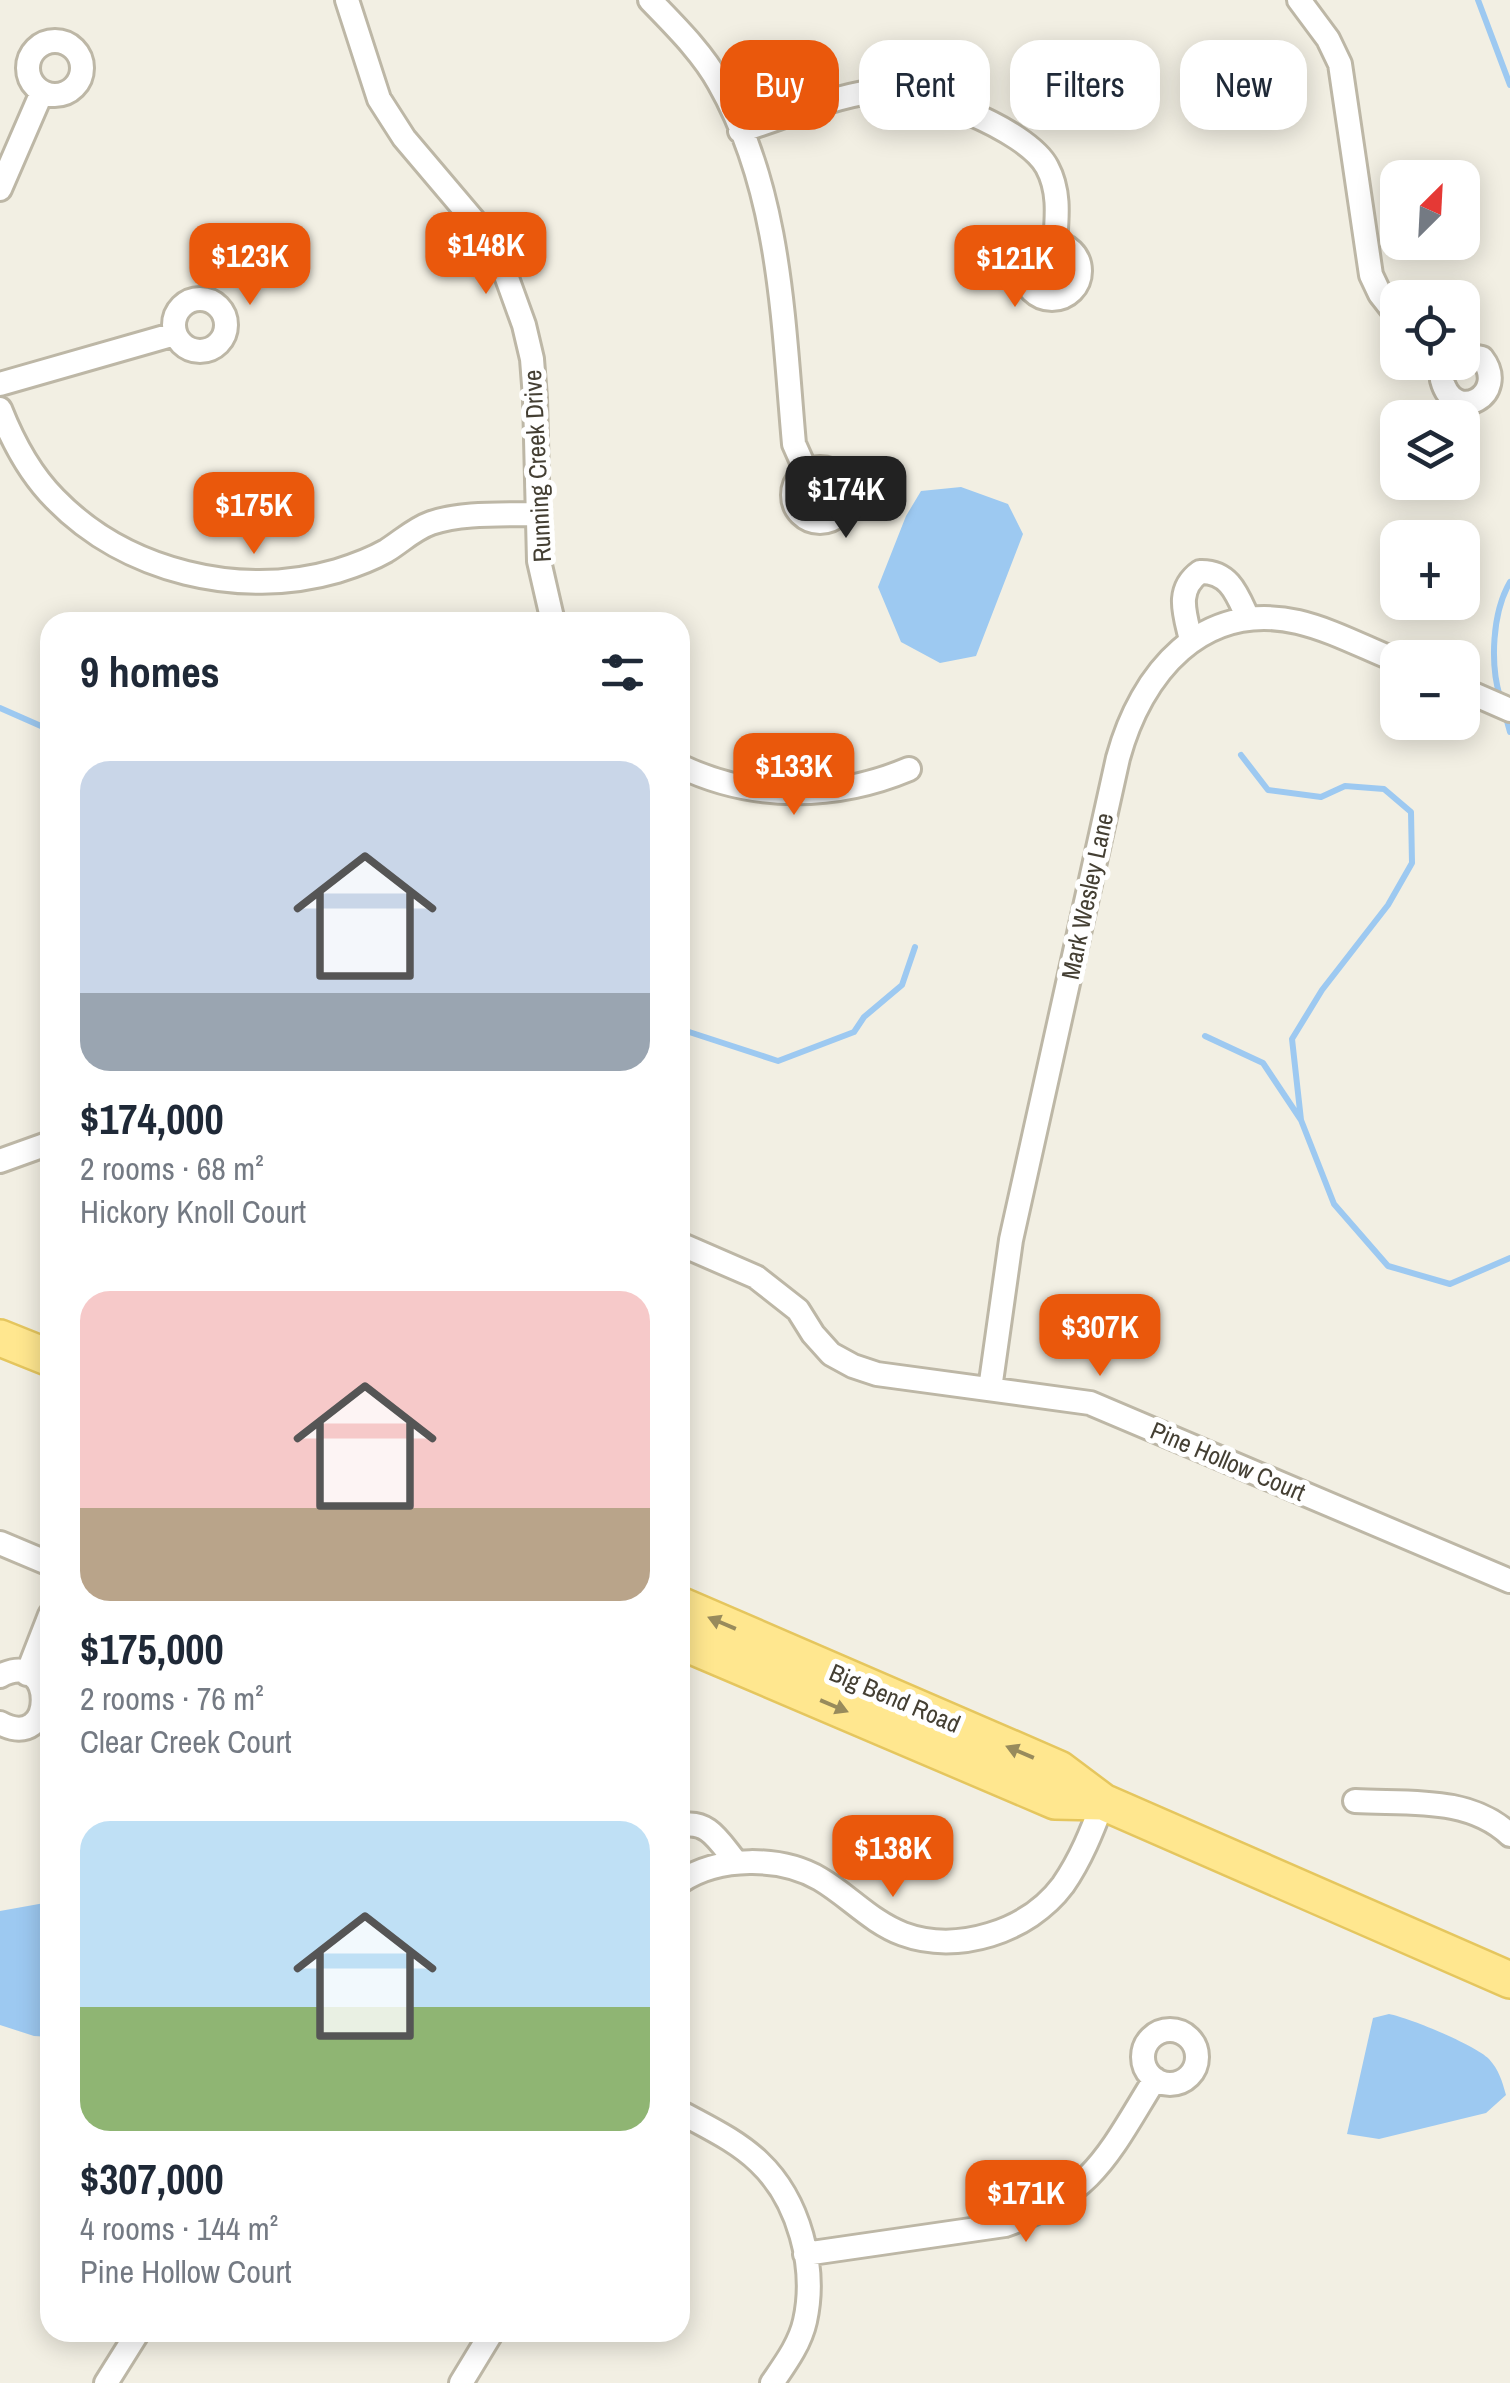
<!DOCTYPE html>
<html lang="en">
<head>
<meta charset="utf-8">
<style>
	:root { --surface:#fff; --page:#f6f6f7; --text:#1f2937; --muted:#747a83; --accent:#ea580c }
	body { margin:0; font-family:"Archivo Narrow",sans-serif; background:var(--page); color:var(--text); height:100vh; display:flex; flex-direction:column; font-size:38px; white-space:nowrap }
	* { box-sizing:border-box; margin:0 }
	p { font-size:32px; color:var(--muted) }
	.icon { flex:none; width:55px; height:55px; fill:none; stroke:currentColor; stroke-width:2; stroke-linecap:round; stroke-linejoin:round }
	.map { position:relative; flex:1; overflow:hidden }
	.details { position:absolute; left:40px; top:612px; width:650px; height:1730px; display:flex; flex-direction:column; background:var(--surface); border-radius:30px; box-shadow:0 5px 25px #0003 }
	.details>* { flex:none }
	.banner { position:absolute; left:720px; top:40px; width:640px; height:90px; display:flex; gap:20px }
	.needle { width:65px; rotate:24deg }
	.buttons { position:absolute; left:1380px; top:160px; display:grid; gap:20px }
	.buttons a { display:grid; place-items:center; width:100px; height:100px; border-radius:20px; background:var(--surface); box-shadow:0 5px 25px #0003; font-size:50px }
	.price { position:absolute; translate:-50% -85px; padding:0 22px; border-radius:20px; background:var(--accent); color:#fff; font-size:32px; line-height:65px; filter:drop-shadow(0 2px 5px #0008) }
	.price::after { content:''; position:absolute; left:50%; top:60px; width:30px; height:22px; margin-left:-15px; background:inherit; clip-path:polygon(0 0,100% 0,50% 100%) }
	.price.on { background:#222; color:#fff }
	ul { padding:0; list-style:none }
	li { display:grid; align-content:center; gap:20px; height:530px; padding:0 40px }
	li span { display:grid; place-items:center; height:310px; border-radius:30px; color:#555 }
	li>.icon { margin-inline-start:auto }
	span .icon { width:180px; height:180px; fill:#fffc; stroke-width:1 }
	li b { font-size:42px }
	h2 { display:flex; justify-content:space-between; align-items:center; height:120px; padding:0 40px; font-size:42px }
	.tag { padding:0 35px; border-radius:30px; background:var(--surface); box-shadow:0 5px 25px #0003; font-size:35px; line-height:90px }
	.tag.on { background:var(--accent); color:#fff }
	.map>svg:first-child { display:block }
</style>
</head>
<body>
<div class="map">
<svg width="1510" height="2383" viewBox="0 0 1510 2383">
	<rect width="100%" height="100%" fill="#f2efe3"/>
	<!-- water -->
	<path fill="#9dc9f1" d="M961 487 1008 504 1023 534 976 656 940 663 901 642 878 587 906 516 921 491Z
		M50 1902V2037L34 2036 0 2025V1911Z
		M1389 2014C1410 2018 1475 2045 1489 2059 1499 2070 1502 2081 1506 2095L1486 2113 1379 2139 1347 2134 1373 2018Z"/>
	<g fill="none" stroke-linecap="round" stroke-linejoin="round">
		<!-- stream -->
		<path stroke="#9dc9f1" stroke-width="6" d="M1478 0 1510 85
			M1500 697C1490 664 1492 613 1510 582
			M0 708 50 730
			M1505 714 1510 732
			M1241 755 1268 790 1321 797 1345 786 1384 789 1411 812 1412 863 1388 905 1322 990 1292 1039 1301 1120
			M680 1029 778 1061 854 1032 864 1017 902 985 915 947
			M1205 1036 1263 1063 1301 1120 1334 1204 1388 1266 1450 1284 1510 1258"/>
		<defs>
			<path id="street" d="M347 0 379 99 404 138 476 223 503 267 524 325 532 359 535 398 539 561 553 622
				M650 0C674 25 702 52 719 83 781 192 783 322 794 444L806 471
				M1299 0 1328 39 1340 64 1371 275 1380 294 1398 317
				M28 68a27 27 0 1 1 54 0a27 27 0 1 1-54 0Z
				M740 131C784 117 829 98 874 91 915 85 1027 129 1047 167 1060 191 1057 217 1055 243
				M0 189 42 92
				M1024 271a28 28 0 1 1 56 0a28 28 0 1 1-56 0Z
				M174 325a26 26 0 1 1 52 0a26 26 0 1 1-52 0Z
				M1448 362 1442 380C1454 426 1510 394 1482 358L1462 354
				M0 384 175 334
				M0 409C13 442 30 474 55 499 126 572 240 599 337 571 353 566 372 559 386 551 402 541 414 529 431 523 463 512 504 515 538 514
				M793 495a27 27 0 1 1 54 0a27 27 0 1 1-54 0Z
				M1191 640C1185 614 1175 590 1200 572 1229 571 1237 594 1247 616
				M1462 689 1510 710
				M680 766C753 801 835 800 909 769
				M0 1161 50 1143
				M680 1244 756 1277 798 1310 813 1334 831 1354 853 1366 877 1374 1090 1403 1510 1581
				M990 1389 1011 1240 1118 758C1141 673 1202 600 1298 622 1332 630 1365 648 1398 661
				M0 1543 50 1564
				M27 1674 50 1615
				M0 1676C57 1646 57 1754 0 1723
				M1355 1801C1408 1804 1469 1796 1510 1835
				M680 1826C708 1818 720 1843 736 1862
				M680 1882C718 1856 781 1856 820 1879 849 1896 871 1922 903 1934 957 1954 1028 1932 1063 1885 1081 1859 1092 1831 1103 1802
				M1143 2057a27 27 0 1 1 54 0a27 27 0 1 1-54 0Z
				M680 2112C707 2127 736 2140 759 2162 799 2200 817 2267 805 2321 800 2344 785 2364 772 2383
				M805 2254 1005 2225C1094 2194 1109 2153 1155 2079
				M106 2383 138 2332
				M461 2383 492 2332"/>
			<path id="primary" d="M0 1338 50 1358
				M680 1605 1059 1769 1103 1802 1510 1980
				M680 1641 1055 1801 1103 1802"/>
		</defs>
		<!-- street casing -->
		<use href="#street" stroke="#bdb7a6" stroke-width="28"/>
		<!-- primary casing -->
		<use href="#primary" stroke="#e5c65e" stroke-width="40"/>
		<!-- street -->
		<use href="#street" stroke="#fff" stroke-width="22"/>
		<!-- primary -->
		<use href="#primary" stroke="#ffe78f" stroke-width="35"/>
	</g>
	<!-- one-way arrows -->
	<defs><path id="oneway-solid" d="M-6-.8H1V-3.2L6.5 0L1 3.2V.8H-6Z" transform="scale(2.5)"/></defs>
	<g fill="#988b5c">
		<use href="#oneway-solid" transform="translate(722 1623) rotate(-157)"/>
		<use href="#oneway-solid" transform="translate(834 1706) rotate(23)"/>
		<use href="#oneway-solid" transform="translate(1020 1752) rotate(-157)"/>
	</g>
	<g text-anchor="middle" stroke-width="10" stroke-linejoin="round" paint-order="stroke">
		<!-- street labels -->
		<g font-size="25" fill="#443f33" stroke="#fff">
			<text transform="translate(537 466) rotate(-93)" y="9">Running Creek Drive</text>
			<text transform="translate(1087 896) rotate(-78)" y="9">Mark Wesley Lane</text>
			<text transform="translate(1228 1461) rotate(23)" y="9">Pine Hollow Court</text>
			<text transform="translate(895 1698) rotate(23)" y="9">Big Bend Road</text>
		</g>
	</g>
</svg>
<div class="buttons">
<a><svg class="needle" viewBox="-14 -14 28 28"><path d="M0-13l5 13h-10z" fill="#e53935"/><path d="M0 13l5-13h-10z" fill="#747a83"/></svg></a>
<a><svg class="icon" aria-label="locate" viewBox="0 0 24 24"><circle cx="12" cy="12" r="6"/><path d="M12 2v4M12 18v4M2 12h4M18 12h4"/></svg></a>
<a><svg class="icon" aria-label="layers" viewBox="0 0 24 24"><path d="M12 4l9 5-9 5-9-5zM3 14l9 5 9-5"/></svg></a>
<a>+</a>
<a>−</a>
</div>
<b class="price" style="left:486px;top:297px">$148K</b>
<b class="price" style="left:250px;top:308px">$123K</b>
<b class="price" style="left:1015px;top:310px">$121K</b>
<b class="price on" style="left:846px;top:541px">$174K</b>
<b class="price" style="left:254px;top:557px">$175K</b>
<b class="price" style="left:794px;top:818px">$133K</b>
<b class="price" style="left:1100px;top:1379px">$307K</b>
<b class="price" style="left:893px;top:1900px">$138K</b>
<b class="price" style="left:1026px;top:2245px">$171K</b>
<div class="banner">
<a class="tag on">Buy</a>
<a class="tag">Rent</a>
<a class="tag">Filters</a>
<a class="tag">New</a>
</div>
<section class="details">
<h2>9 homes<svg class="icon" aria-label="filters" viewBox="0 0 24 24"><path d="M4 7h16M4 17h16"/><circle cx="9" cy="7" r="2"/><circle cx="15" cy="17" r="2"/></svg></h2>
<ul>
<li><span style="background:linear-gradient(#c9d6e8 75%,#9aa5b1 0)"><svg class="icon" aria-label="home" viewBox="0 0 24 24"><path d="M3 11l9-7 9 7M6 9v11h12V9"/></svg></span><div><b>$174,000</b><p>2 rooms · 68 m²</p><p>Hickory Knoll Court</p></div></li>
<li><span style="background:linear-gradient(#f6c9c9 70%,#b9a48a 0)"><svg class="icon" aria-label="home" viewBox="0 0 24 24"><path d="M3 11l9-7 9 7M6 9v11h12V9"/></svg></span><div><b>$175,000</b><p>2 rooms · 76 m²</p><p>Clear Creek Court</p></div></li>
<li><span style="background:linear-gradient(#bfe0f5 60%,#8fb573 0)"><svg class="icon" aria-label="home" viewBox="0 0 24 24"><path d="M3 11l9-7 9 7M6 9v11h12V9"/></svg></span><div><b>$307,000</b><p>4 rooms · 144 m²</p><p>Pine Hollow Court</p></div></li>
</ul>
</section>
</div>
</body>
</html>
